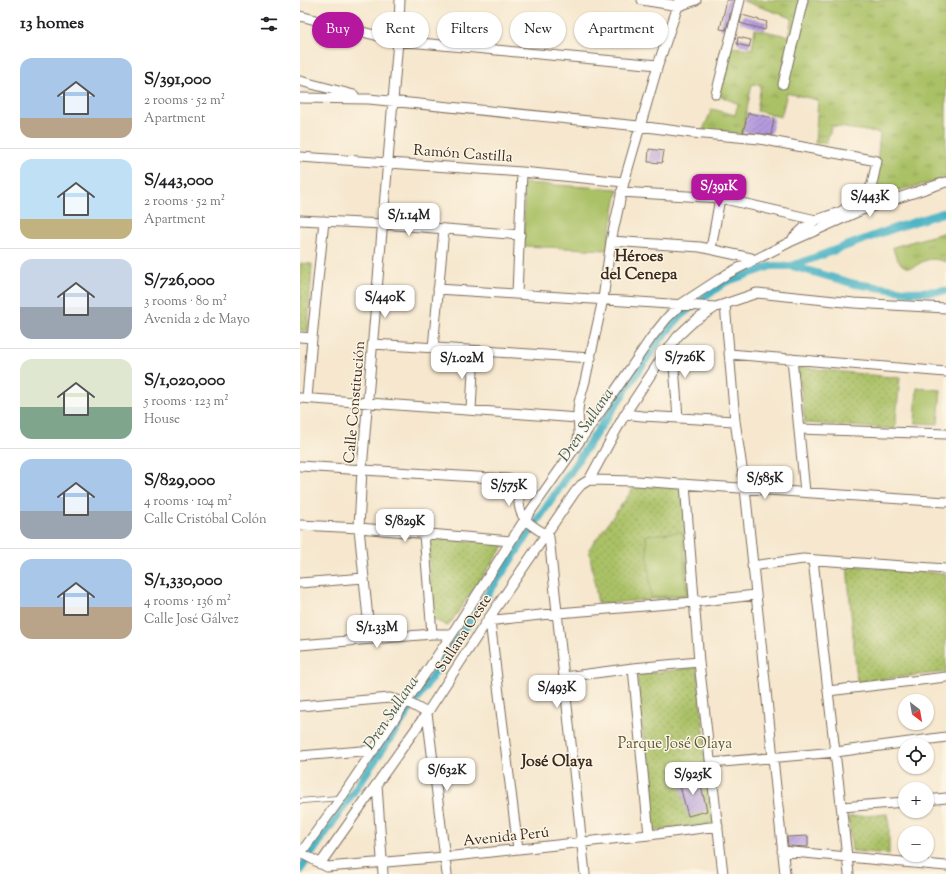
<!DOCTYPE html>
<html lang="en">
<head>
<meta charset="utf-8">
<style>
	:root { --surface:#fff; --page:#f2f2f2; --text:#202124; --muted:#757577; --line:#e0e0e0; --accent:#b5179e }
	body { margin:0; font-family:"Sorts Mill Goudy",serif; background:var(--page); color:var(--text); height:100vh; display:flex; flex-direction:column; font-size:15px; white-space:nowrap }
	* { box-sizing:border-box; margin:0 }
	p { font-size:13px; color:var(--muted) }
	.icon { flex:none; width:22px; height:22px; fill:none; stroke:currentColor; stroke-width:2; stroke-linecap:round; stroke-linejoin:round }
	.map { position:relative; flex:1; overflow:hidden }
	.details { display:flex; flex-direction:column; background:var(--surface); width:300px }
	.details>* { flex:none }
	.banner { position:absolute; left:12px; top:12px; width:380px; height:36px; display:flex; gap:8px }
	.needle { width:26px; rotate:149deg }
	.fabs { position:absolute; left:598px; top:694px; display:grid; gap:8px }
	.fabs a { display:grid; place-items:center; width:36px; height:36px; border-radius:50%; background:var(--surface); box-shadow:0 1px 3px #0004; font-size:20px }
	.price { position:absolute; translate:-50% -34px; padding:0 9px; border-radius:8px; background:#fff; color:#222; font-size:13px; line-height:26px; filter:drop-shadow(0 1px 2px #0008) }
	.price::after { content:''; position:absolute; left:50%; top:24px; width:12px; height:9px; margin-left:-6px; background:inherit; clip-path:polygon(0 0,100% 0,50% 100%) }
	.price.active { background:var(--accent); color:#fff }
	ul { padding:0; list-style:none }
	li { display:flex; align-items:center; gap:12px; height:100px; padding:0 20px }
	li+li { border-top:1px solid var(--line) }
	li span { display:grid; place-items:center; flex:none; width:112px; height:80px; border-radius:12px; color:#555 }
	li>.icon { margin-inline-start:auto }
	span .icon { width:48px; height:48px; fill:#fffc; stroke-width:1 }
	li b { font-size:17px }
	h2 { display:flex; justify-content:space-between; align-items:center; height:48px; padding:0 20px; font-size:17px }
	.tag { padding:0 14px; border-radius:18px; background:var(--surface); box-shadow:0 1px 3px #0004; font-size:14px; line-height:36px }
	.tag.active { background:var(--accent); color:#fff }
	main { display:flex; flex:1; min-height:0 }
	.map>svg:first-child { display:block }
</style>
</head>
<body>
<main>
<section class="details">
<h2>13 homes<svg class="icon" aria-label="filters" viewBox="0 0 24 24"><path d="M4 7h16M4 17h16"/><circle cx="9" cy="7" r="2"/><circle cx="15" cy="17" r="2"/></svg></h2>
<ul>
<li><span style="background:linear-gradient(#a9c7e8 75%,#b9a48a 0)"><svg class="icon" aria-label="home" viewBox="0 0 24 24"><path d="M3 11l9-7 9 7M6 9v11h12V9"/></svg></span><div><b>S/391,000</b><p>2 rooms · 52 m²</p><p>Apartment</p></div></li>
<li><span style="background:linear-gradient(#bfe0f5 75%,#c2b280 0)"><svg class="icon" aria-label="home" viewBox="0 0 24 24"><path d="M3 11l9-7 9 7M6 9v11h12V9"/></svg></span><div><b>S/443,000</b><p>2 rooms · 52 m²</p><p>Apartment</p></div></li>
<li><span style="background:linear-gradient(#c9d6e8 60%,#9aa5b1 0)"><svg class="icon" aria-label="home" viewBox="0 0 24 24"><path d="M3 11l9-7 9 7M6 9v11h12V9"/></svg></span><div><b>S/726,000</b><p>3 rooms · 80 m²</p><p>Avenida 2 de Mayo</p></div></li>
<li><span style="background:linear-gradient(#dfe7d0 60%,#7fa58c 0)"><svg class="icon" aria-label="home" viewBox="0 0 24 24"><path d="M3 11l9-7 9 7M6 9v11h12V9"/></svg></span><div><b>S/1,020,000</b><p>5 rooms · 123 m²</p><p>House</p></div></li>
<li><span style="background:linear-gradient(#a9c7e8 65%,#9aa5b1 0)"><svg class="icon" aria-label="home" viewBox="0 0 24 24"><path d="M3 11l9-7 9 7M6 9v11h12V9"/></svg></span><div><b>S/829,000</b><p>4 rooms · 104 m²</p><p>Calle Cristóbal Colón</p></div></li>
<li><span style="background:linear-gradient(#a9c7e8 60%,#b9a48a 0)"><svg class="icon" aria-label="home" viewBox="0 0 24 24"><path d="M3 11l9-7 9 7M6 9v11h12V9"/></svg></span><div><b>S/1,330,000</b><p>4 rooms · 136 m²</p><p>Calle José Gálvez</p></div></li>
</ul>
</section>
<div class="map">
<svg width="646" height="874" viewBox="0 0 646 874">
	<defs>
		<pattern id="grass-tufts" width="24" height="20" patternUnits="userSpaceOnUse"><rect width="24" height="20" fill="#aac166"/><path d="M3 7l-1-3M5 7V3M7 7l1-3M15 17l-1-3M17 17v-4M19 17l1-3" fill="none" stroke="#8c9d53"/></pattern>
		<pattern id="park-dots" width="8" height="8" patternUnits="userSpaceOnUse"><rect width="8" height="8" fill="#aac166"/><path d="M2 2h.1M6 6h.1" fill="none" stroke="#8c9d53" stroke-width="1.8" stroke-linecap="round"/></pattern>
		<pattern id="building-hatch" width="6" height="6" patternUnits="userSpaceOnUse"><rect width="6" height="6" fill="#b49be0"/><path d="M-1 1l2-2M0 6l6-6M5 7l2-2" fill="none" stroke="#947fb5"/></pattern>
	</defs>
	<rect width="100%" height="100%" fill="#fcf5e5"/>
	<filter id="ink" filterUnits="userSpaceOnUse"><feTurbulence type="fractalNoise" baseFrequency=".025" numOctaves="2"/><feDisplacementMap in="SourceGraphic" scale="8" xChannelSelector="R" yChannelSelector="G"/><feConvolveMatrix kernelMatrix="1 2 1 2 8 2 1 2 1" color-interpolation-filters="sRGB"/></filter>
	<filter id="wash" filterUnits="userSpaceOnUse"><feTurbulence type="fractalNoise" baseFrequency=".012" numOctaves="4" result="noise"/><feDisplacementMap in="SourceGraphic" scale="16" xChannelSelector="R" yChannelSelector="G"/><feGaussianBlur stdDeviation="0.9" result="paint"/><feColorMatrix in="noise" values="0 0 0 0 0 0 0 0 0 0 0 0 0 0 0 0 0 1.4 0 .05"/><feComposite in="paint" operator="in"/></filter>
	<g filter="url(#wash)">
		<rect width="100%" height="100%" fill="#f6e7ce"/>
		<!-- grass -->
		<path fill="url(#grass-tufts)" stroke="#727642" d="M443 0H646V179L574 196 580 133 532 126 526 143H515L518 100 487 93 481 117 457 111 461 85 452 84 442 134 403 130 412 109 435 115 438 104 416 94 430 47 452 49 455 29 488 36 492 18 443 1Z
			M646 232V262C640 260 634 258 627 260 622 261 618 265 613 267 602 271 594 256 593 247Z"/>
		<!-- park -->
		<path fill="url(#park-dots)" stroke="#727642" d="M0 263 12 264 8 331 0 330Z
			M498 367 600 378 595 429 505 423Z
			M336 485 386 488 389 596 298 604 289 549Z
			M128 538 206 543 148 626 132 619Z
			M547 565 646 574V672L557 682Z
			M397 667 414 824 353 831 337 675Z
			M587 814 589 825V854L552 851 548 817Z"/>
		<!-- pitch -->
		<path fill="#aac166" stroke="#727642" d="M224 183 318 189 307 250 224 246Z
			M617 388 641 390 638 424 615 423Z
			M382 532 387 594 351 597 346 535Z"/>
		<g fill="none" stroke-linecap="round" stroke-linejoin="round">
			<!-- stream -->
			<path stroke="#47b2c4" stroke-width="2.5" d="M0 869H1"/>
			<!-- canal -->
			<path stroke="#47b2c4" stroke-width="8" d="M492 266 555 284 611 292 646 291
				M0 870 140 665 357 343 381 315 425 282 471 266H492L595 228 646 212"/>
		</g>
		<g id="blocks">
			<!-- building -->
			<path fill="url(#building-hatch)" d="M427 0H434L426 30 420 29Z
				M442 15 467 22 465 30 440 23Z
				M438 37 451 40 449 47 437 44Z
				M448 113 474 118 471 135 443 132Z
				M349 149 364 151 362 163 348 162Z
				M399 777 407 811 388 816 379 782Z
				M508 836V847L488 846 487 837Z"/>
		</g>
	</g>
	<g filter="url(#ink)">
		<use href="#blocks" fill-opacity="0" stroke="#7c6c5c" stroke-width="1"/>
		<g fill="none" stroke-linecap="round" stroke-linejoin="round">
			<defs>
				<path id="lane" d="M0 801 40 798"/>
				<path id="street" d="M342 0 379 6 396 0
					M0 16 98 41 358 65
					M0 81 54 95
					M483 84 503 0
					M416 94 440 0
					M0 98 69 99 339 126 392 133 460 139 577 161 572 184 567 194 540 212 516 220 505 227 493 238
					M0 157 222 172 324 182
					M321 192 420 198 516 220
					M0 220 83 224 220 235
					M311 241 400 247 451 258 453 260
					M411 249 420 198
					M138 289 416 307
					M217 294 222 172
					M425 304 435 421 445 488 485 874
					M0 337 12 338
					M73 344 291 358
					M370 346 373 353 378 418
					M133 348 144 229
					M429 354 646 372
					M492 359 505 492
					M0 398 278 418
					M7 398 12 338 24 221
					M171 410 174 351
					M325 414 342 416 435 421
					M499 429 646 434
					M277 443 279 434 278 410 279 402 285 381 303 299 311 241 324 182 358 65 380 0
					M0 466 208 479 214 481C221 492 217 498 220 509 223 523 239 529 249 537L285 874
					M289 480 325 414 363 356 378 336 393 322 416 307 457 293 554 303 646 308
					M385 484 399 662 423 874
					M0 525 59 528 211 541
					M124 534 132 634
					M513 560 549 874
					M452 566 503 559 646 569
					M0 583 64 578
					M187 621 258 613 394 602 455 595
					M190 621 218 849
					M70 639 59 528 62 469 98 41 100 0
					M0 645 132 634H152
					M333 668 349 835
					M265 677 333 668 399 662
					M528 691 646 677
					M0 706 90 698 109 703 127 713 147 874
					M0 756 74 750
					M411 763 536 752 646 737
					M77 784 83 874
					M627 800 646 798
					M542 807 605 802
					M482 851 646 866
					M1 853 27 867 145 857 349 835 418 826
					M0 854 41 798 152 634 225 519 315 391 351 338 367 318 381 304 427 274 490 242 562 210 646 182
					M20 864 127 713 187 621 275 492 281 485 289 480 336 481 646 502"/>
			</defs>
			<!-- lane casing -->
			<use href="#lane" stroke="#7c6c5c" stroke-width="6"/>
			<!-- street casing -->
			<use href="#street" stroke="#7c6c5c" stroke-width="11"/>
			<!-- lane -->
			<use href="#lane" stroke="#fff" stroke-width="4.5"/>
			<!-- street -->
			<use href="#street" stroke="#fff" stroke-width="9"/>
		</g>
	</g>
	<g text-anchor="middle" stroke-width="3" stroke-linejoin="round" paint-order="stroke">
		<!-- street labels -->
		<g font-size="15" fill="#3b2a1e" stroke="#fcf5e5">
			<text transform="translate(163 153) rotate(4)" y="5">Ramón Castilla</text>
			<text transform="translate(54 402) rotate(-85)" y="5">Calle Constitución</text>
			<text transform="translate(163 633) rotate(-57)" y="5">Sullana Oeste</text>
			<text transform="translate(206 836) rotate(-6)" y="5">Avenida Perú</text>
		</g>
		<!-- park labels -->
		<g font-size="15" fill="#5c5734" stroke="#fcf5e5">
			<text x="375" y="748">Parque José Olaya</text>
		</g>
		<!-- neighbourhood labels -->
		<g font-size="16" font-weight="bold" fill="#3b2a1e" stroke="#fcf5e5">
			<text x="339" y="261">Héroes<tspan x="339" dy="18">del Cenepa</tspan></text>
			<text x="257" y="766">José Olaya</text>
		</g>
		<!-- water labels -->
		<g font-size="16" font-style="italic" fill="#3f5a58" stroke="#fcf5e5">
			<text transform="translate(285 424) rotate(-56)" y="6">Dren Sullana</text>
			<text transform="translate(90 712) rotate(-56)" y="6">Dren Sullana</text>
		</g>
	</g>
</svg>
<div class="fabs">
<a><svg class="needle" viewBox="-14 -14 28 28"><path d="M0-13l5 13h-10z" fill="#e53935"/><path d="M0 13l5-13h-10z" fill="#757577"/></svg></a>
<a><svg class="icon" aria-label="locate" viewBox="0 0 24 24"><circle cx="12" cy="12" r="6"/><path d="M12 2v4M12 18v4M2 12h4M18 12h4"/></svg></a>
<a>+</a>
<a>−</a>
</div>
<b class="price active" style="left:419px;top:208px">S/391K</b>
<b class="price" style="left:570px;top:218px">S/443K</b>
<b class="price" style="left:109px;top:237px">S/1.14M</b>
<b class="price" style="left:85px;top:319px">S/440K</b>
<b class="price" style="left:385px;top:379px">S/726K</b>
<b class="price" style="left:162px;top:380px">S/1.02M</b>
<b class="price" style="left:465px;top:500px">S/585K</b>
<b class="price" style="left:209px;top:507px">S/575K</b>
<b class="price" style="left:105px;top:543px">S/829K</b>
<b class="price" style="left:77px;top:649px">S/1.33M</b>
<b class="price" style="left:257px;top:709px">S/493K</b>
<b class="price" style="left:147px;top:792px">S/632K</b>
<b class="price" style="left:393px;top:796px">S/925K</b>
<div class="banner">
<a class="tag active">Buy</a>
<a class="tag">Rent</a>
<a class="tag">Filters</a>
<a class="tag">New</a>
<a class="tag">Apartment</a>
</div>
</div>
</main>
</body>
</html>
